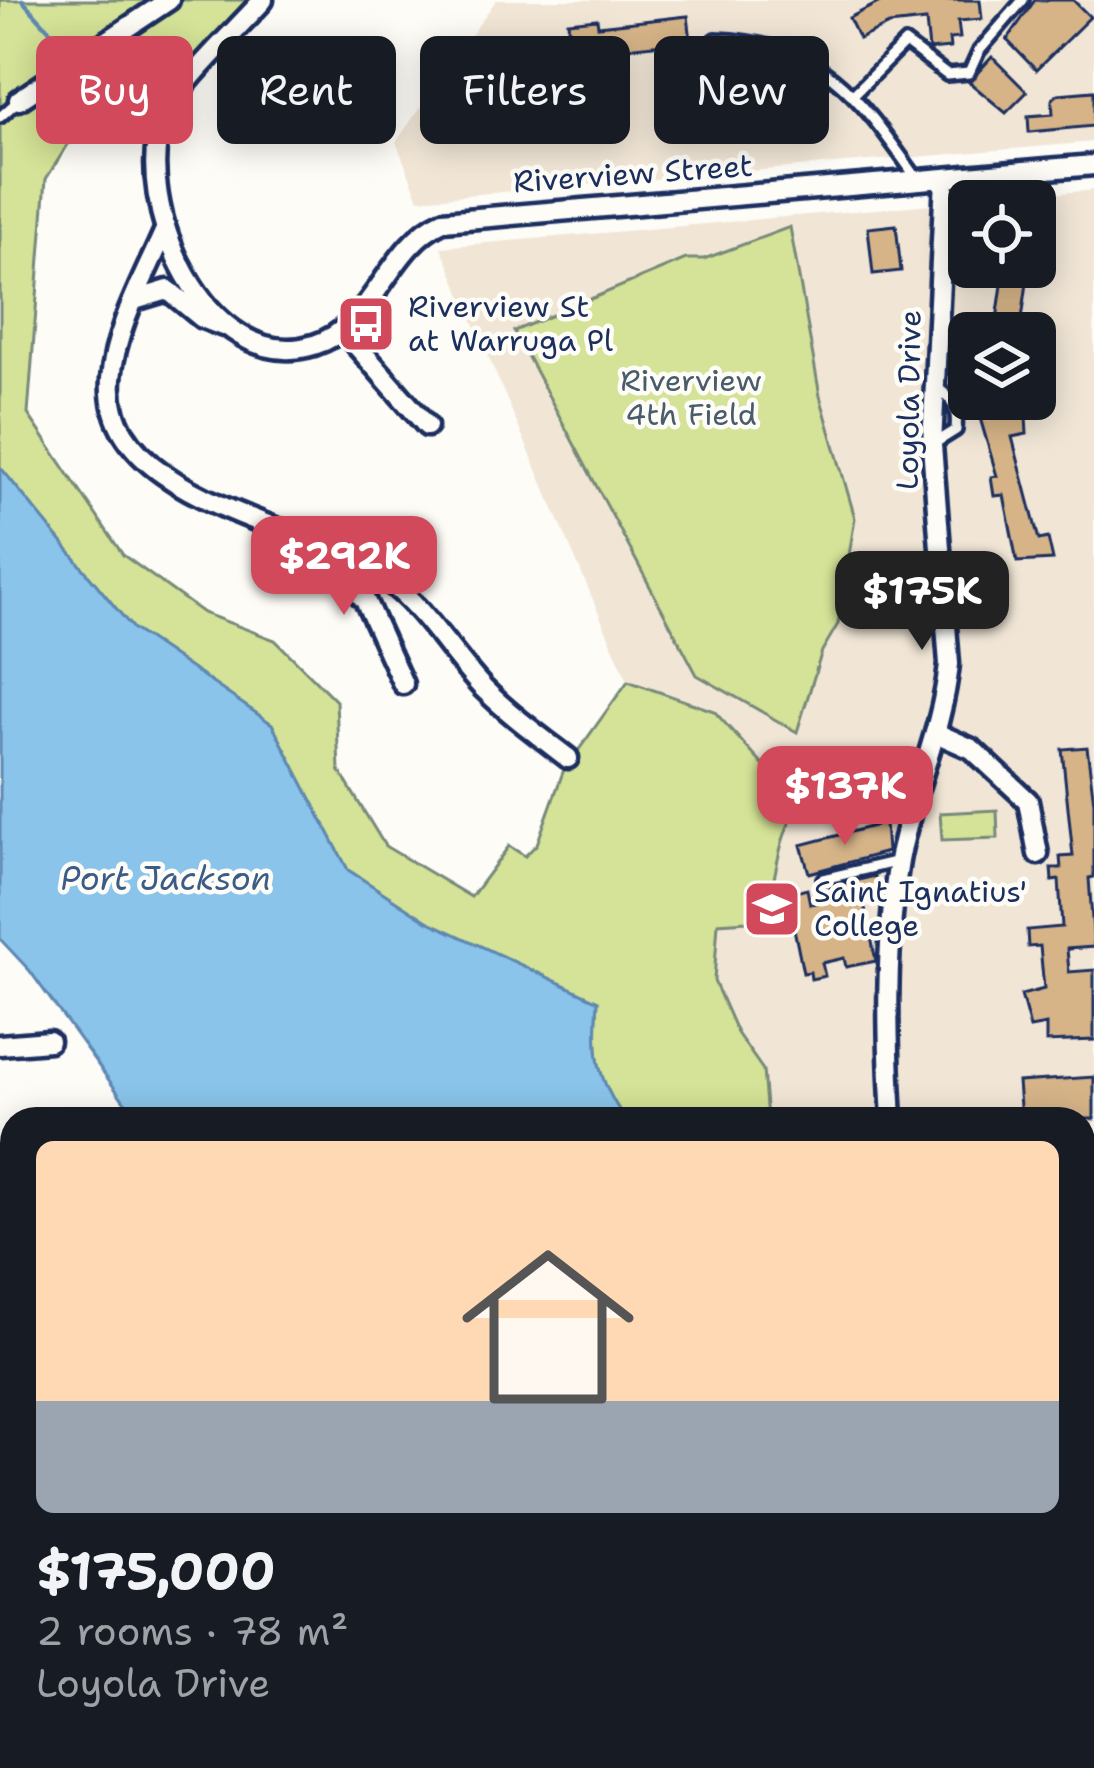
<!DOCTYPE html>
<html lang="en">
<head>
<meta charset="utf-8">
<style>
	:root { --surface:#171b24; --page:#242831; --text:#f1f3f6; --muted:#9ea1a6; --line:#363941; --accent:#d1495b }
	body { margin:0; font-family:"Shantell Sans",sans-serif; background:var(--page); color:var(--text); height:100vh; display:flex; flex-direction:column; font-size:45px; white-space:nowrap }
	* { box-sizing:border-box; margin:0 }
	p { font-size:39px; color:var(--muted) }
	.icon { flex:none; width:66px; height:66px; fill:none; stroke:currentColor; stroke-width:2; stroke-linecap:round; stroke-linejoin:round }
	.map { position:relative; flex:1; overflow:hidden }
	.panel { position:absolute; left:0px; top:1107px; width:1095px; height:663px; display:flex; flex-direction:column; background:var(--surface); border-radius:36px 36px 0 0; box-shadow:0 6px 30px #0003 }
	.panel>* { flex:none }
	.guide { position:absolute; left:36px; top:36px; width:1023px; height:108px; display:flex; gap:24px }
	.fabs { position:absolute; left:948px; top:180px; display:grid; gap:24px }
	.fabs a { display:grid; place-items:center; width:108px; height:108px; border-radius:18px; background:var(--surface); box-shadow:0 6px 30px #0003; font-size:60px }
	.price { position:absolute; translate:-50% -102px; padding:0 27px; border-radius:24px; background:var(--accent); color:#fff; font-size:39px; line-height:78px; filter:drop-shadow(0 3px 6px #0008) }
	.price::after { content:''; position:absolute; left:50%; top:72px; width:36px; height:27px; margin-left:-18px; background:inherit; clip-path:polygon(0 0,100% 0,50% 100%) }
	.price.active { background:#222; color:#fff }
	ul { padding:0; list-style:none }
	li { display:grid; align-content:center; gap:24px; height:636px; padding:0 36px }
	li+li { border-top:3px solid var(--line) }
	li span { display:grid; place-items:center; height:372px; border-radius:18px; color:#555 }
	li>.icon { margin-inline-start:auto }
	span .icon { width:216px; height:216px; fill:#fffc; stroke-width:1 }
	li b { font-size:51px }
	.chip { padding:0 42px; border-radius:18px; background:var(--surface); box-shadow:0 6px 30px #0003; font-size:42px; line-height:108px }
	.chip.active { background:var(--accent); color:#fff }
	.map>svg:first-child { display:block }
</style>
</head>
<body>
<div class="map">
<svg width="1094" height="1768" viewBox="0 0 1094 1768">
	<rect width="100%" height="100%" fill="#fdfcf7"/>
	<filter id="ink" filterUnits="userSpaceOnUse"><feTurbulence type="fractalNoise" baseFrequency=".00833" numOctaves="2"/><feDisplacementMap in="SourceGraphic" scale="24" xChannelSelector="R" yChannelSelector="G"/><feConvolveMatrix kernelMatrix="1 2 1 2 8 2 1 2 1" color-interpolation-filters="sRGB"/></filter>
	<g filter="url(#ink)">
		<!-- built -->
		<path fill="#f1e6d6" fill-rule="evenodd" d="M496 0H1094V142L419 199 396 142Z
			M1094 190V1643L1083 1638V1119H625L472 897 509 846 525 856 537 844 563 772 628 681 441 247ZM969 201H1035V267H969ZM969 333H1035V399H969Z"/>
		<!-- green -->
		<path fill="#d4e397" stroke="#78897a" stroke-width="3" d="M0 0H248L158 105 145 138 69 143 46 179 28 414 123 555 203 613 275 640 336 701 339 770 385 846 471 897 509 846 525 856 537 844 563 772 628 681 714 711 799 805C775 842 778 879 763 920L718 923 714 981 737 1033 763 1070 767 1119H625C595 1077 594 1052 598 1001L427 921 348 870 272 724 133 629 0 467Z
			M790 227 820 396 855 518 838 624 822 651 797 732 697 675 514 331 686 259H704Z
			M997 810 998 838 942 840 940 813Z"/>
		<!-- water -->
		<path fill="#8ac4ea" stroke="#5e88b2" stroke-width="3" d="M0 467 133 629 272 724 348 870 427 921 598 1001C594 1052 595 1076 625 1119H137L30 971 0 939Z
			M1083 1638 1094 1643V1768H3L16 1758H1083Z"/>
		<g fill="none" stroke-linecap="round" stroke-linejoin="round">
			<!-- stream -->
			<path stroke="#5e88b2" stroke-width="4.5" d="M22 0 75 58
				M82 67 97 84"/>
		</g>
		<!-- building -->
		<path fill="#d6b488" stroke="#1b2f5e" stroke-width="3" d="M884 0H980L982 19 958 21 960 38 949 39 950 48 929 50 926 21 889 25 859 39 849 18Z
			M1035 0H1073L1090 17 1036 70 1007 40Z
			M688 16 691 41 606 50 614 120 562 125 556 75 574 73 568 22 597 19 598 26Z
			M992 57 1027 92 1006 113 969 82Z
			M1094 91V126L1029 132 1028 116 1053 114 1052 100 1058 94Z
			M896 225 901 271 873 274 868 228Z
			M997 267 1029 269 1020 333H995L1002 285 995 284Z
			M981 399H1025L1027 434 1012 437 1039 540 1048 538 1053 560 1017 562 1004 495 994 496 991 477 997 476 980 418Z
			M1087 747 1094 802V877L1089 878 1094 947 1067 949 1069 972 1094 970V1040L1046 1042V1025L1030 1028 1021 995 1044 989 1040 946 1028 947 1027 930 1062 927 1059 880 1052 881 1051 868H1061L1060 857 1073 856 1062 749Z
			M885 823 887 852 809 873 801 845Z
			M875 876 879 896 863 899 876 961 846 967 844 958 822 963 825 976 811 979 810 972 803 973 787 894 807 889 810 904 832 900 830 887Z
			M1094 1077V1119H1021L1018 1082Z"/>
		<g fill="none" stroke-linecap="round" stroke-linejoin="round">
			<defs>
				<path id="service" d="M794 57 756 89 704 85 686 64 716 39C823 43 859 97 916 177
					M855 93 905 43 947 75 969 73 979 51 1023 0
					M0 117 19 100
					M932 445 956 430C958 408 954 398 935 387
					M823 879 899 861"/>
				<path id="minor" d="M263 0C235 32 179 82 163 119 130 202 207 378 314 345 375 326 387 246 443 221L1094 165
					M19 100 169 0
					M164 232C144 278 115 329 111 379 102 501 310 523 384 578 425 608 449 652 483 688 509 714 538 735 568 758
					M135 300 168 290 202 318 223 326
					M343 330 427 426
					M312 547 365 600 403 684
					M936 733 972 749 1028 801 1038 854
					M0 1045 49 1041
					M892 1119C887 1034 885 945 899 861 911 794 942 733 949 664L932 445 945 179
					M1083 1370 1094 1371
					M0 1650 12 1627"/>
			</defs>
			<!-- service casing -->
			<use href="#service" stroke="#1b2f5e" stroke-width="18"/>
			<!-- minor casing -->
			<use href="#minor" stroke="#1b2f5e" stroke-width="27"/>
			<!-- service -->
			<use href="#service" stroke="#fdfcf7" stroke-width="9"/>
			<!-- minor -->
			<use href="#minor" stroke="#fdfcf7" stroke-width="18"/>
		</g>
	</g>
	<!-- icons -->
	<defs>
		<symbol id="bus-square" viewBox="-11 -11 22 22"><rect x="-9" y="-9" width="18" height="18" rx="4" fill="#d1495b" stroke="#fdfcf7"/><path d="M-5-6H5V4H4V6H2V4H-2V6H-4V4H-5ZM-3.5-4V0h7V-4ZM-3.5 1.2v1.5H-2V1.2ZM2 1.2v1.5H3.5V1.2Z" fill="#fff"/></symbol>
		<symbol id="school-square" viewBox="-11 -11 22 22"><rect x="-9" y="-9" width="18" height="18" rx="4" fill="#d1495b" stroke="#fdfcf7"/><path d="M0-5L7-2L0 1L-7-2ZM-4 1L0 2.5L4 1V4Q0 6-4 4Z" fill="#fff"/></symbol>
	</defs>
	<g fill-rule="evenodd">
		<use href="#bus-square" x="333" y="291" width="66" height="66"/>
		<use href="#school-square" x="739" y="876" width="66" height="66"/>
	</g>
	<g text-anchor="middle" stroke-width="9" stroke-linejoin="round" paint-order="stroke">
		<!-- street labels -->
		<g font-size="30" fill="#1b2f5e" stroke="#fdfcf7">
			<text transform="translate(633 174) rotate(-4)" y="10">Riverview Street</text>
			<text transform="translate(909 400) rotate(-89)" y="10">Loyola Drive</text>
		</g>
		<!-- poi labels -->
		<g font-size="30" fill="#1b2f5e" stroke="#fdfcf7" text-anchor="start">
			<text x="408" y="317">Riverview St<tspan x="408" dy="34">at Warruga Pl</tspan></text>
			<text x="814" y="902">Saint Ignatius'<tspan x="814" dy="34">College</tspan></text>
		</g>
		<!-- park labels -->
		<g font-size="30" fill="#495c6c" stroke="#fdfcf7">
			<text x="691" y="391">Riverview<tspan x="691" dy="34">4th Field</tspan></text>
		</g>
		<!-- water labels -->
		<g font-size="33" font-style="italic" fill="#3c5c88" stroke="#fdfcf7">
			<text x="166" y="890">Port Jackson</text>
		</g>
	</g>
</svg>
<div class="fabs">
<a><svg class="icon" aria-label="locate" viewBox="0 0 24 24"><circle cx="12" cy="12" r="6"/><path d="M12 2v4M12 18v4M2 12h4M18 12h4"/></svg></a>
<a><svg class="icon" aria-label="layers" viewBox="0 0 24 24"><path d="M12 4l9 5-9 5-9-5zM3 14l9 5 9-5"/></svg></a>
</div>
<b class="price" style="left:344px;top:618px">$292K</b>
<b class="price active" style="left:922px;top:653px">$175K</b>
<b class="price" style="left:845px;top:848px">$137K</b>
<div class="guide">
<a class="chip active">Buy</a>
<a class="chip">Rent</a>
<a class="chip">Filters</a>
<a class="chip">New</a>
</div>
<section class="panel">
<ul>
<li><span style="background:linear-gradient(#ffd9b3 70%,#9aa5b1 0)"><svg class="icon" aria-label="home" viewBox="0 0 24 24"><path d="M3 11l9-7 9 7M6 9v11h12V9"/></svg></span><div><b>$175,000</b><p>2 rooms · 78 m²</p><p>Loyola Drive</p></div></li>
</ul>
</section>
</div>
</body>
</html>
